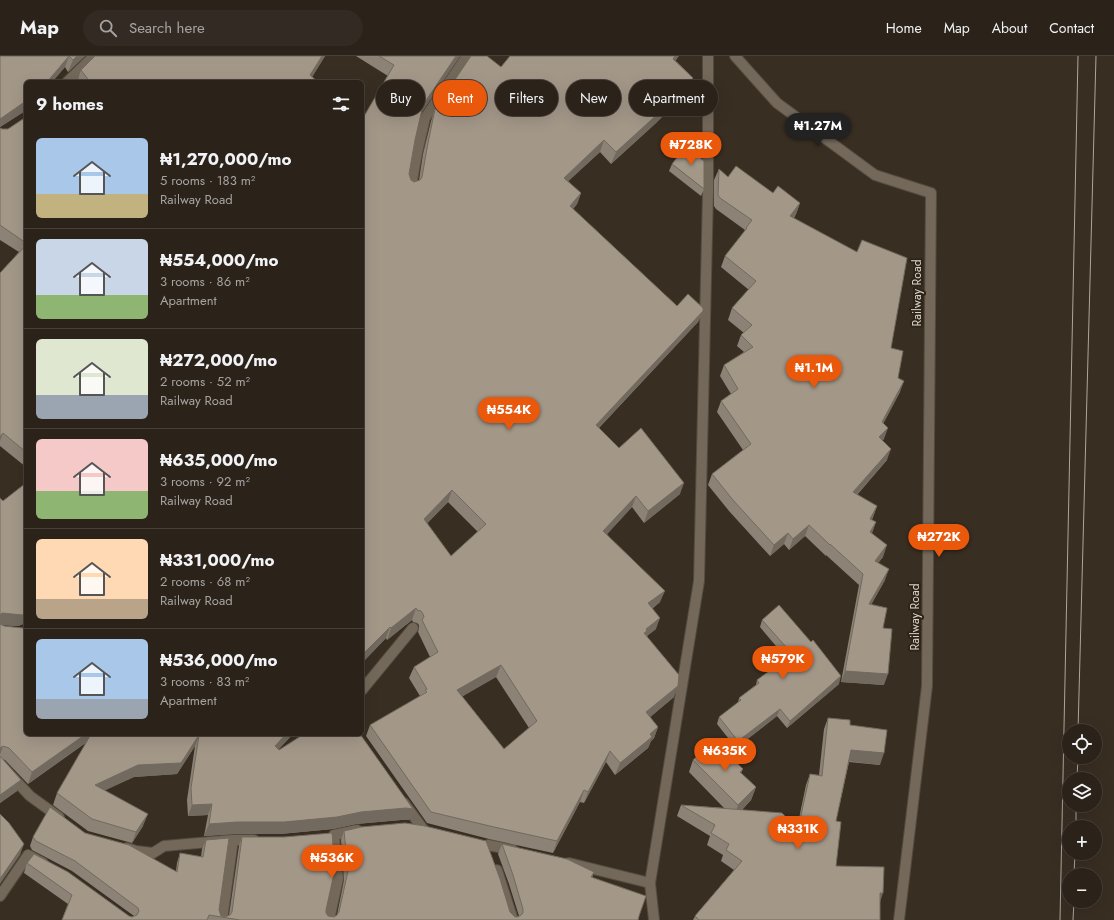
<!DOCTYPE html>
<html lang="en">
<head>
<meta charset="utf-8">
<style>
	:root { --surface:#2b221a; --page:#332a23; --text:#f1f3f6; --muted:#a6a4a2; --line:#473f39; --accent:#ea580c }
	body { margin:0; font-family:Jost,sans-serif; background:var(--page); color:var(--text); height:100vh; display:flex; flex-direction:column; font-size:15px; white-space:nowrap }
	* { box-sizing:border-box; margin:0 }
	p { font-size:13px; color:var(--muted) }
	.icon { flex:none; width:22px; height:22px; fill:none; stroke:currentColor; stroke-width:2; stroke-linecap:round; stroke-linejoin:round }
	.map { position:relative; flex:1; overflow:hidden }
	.drawer { position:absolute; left:24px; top:24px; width:340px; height:656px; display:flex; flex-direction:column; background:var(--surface); border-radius:6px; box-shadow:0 4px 16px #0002,0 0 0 1px var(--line) }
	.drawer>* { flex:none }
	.guide { position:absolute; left:376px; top:24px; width:380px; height:36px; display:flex; gap:8px }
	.fabs { position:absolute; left:1062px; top:668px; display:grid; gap:8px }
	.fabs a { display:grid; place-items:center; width:40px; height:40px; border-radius:50%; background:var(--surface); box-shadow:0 4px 16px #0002,0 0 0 1px var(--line); font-size:20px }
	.price { position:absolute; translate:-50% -34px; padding:0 9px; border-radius:14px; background:var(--accent); color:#fff; font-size:13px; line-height:26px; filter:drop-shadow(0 1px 2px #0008) }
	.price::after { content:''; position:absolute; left:50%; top:24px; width:12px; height:9px; margin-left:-6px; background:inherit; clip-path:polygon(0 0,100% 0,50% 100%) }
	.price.on { background:#222; color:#fff }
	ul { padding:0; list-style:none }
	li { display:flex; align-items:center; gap:12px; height:100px; padding:0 12px }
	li+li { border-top:1px solid var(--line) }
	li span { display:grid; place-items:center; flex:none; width:112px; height:80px; border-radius:6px; color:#555 }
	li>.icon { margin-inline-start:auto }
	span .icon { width:48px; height:48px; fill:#fffc; stroke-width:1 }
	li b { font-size:17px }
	h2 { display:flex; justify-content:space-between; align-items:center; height:48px; padding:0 12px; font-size:17px }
	.chip { padding:0 14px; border-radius:18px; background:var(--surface); box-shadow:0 4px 16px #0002,0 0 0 1px var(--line); font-size:14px; line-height:36px }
	.chip.on { background:var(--accent); color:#fff }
	header { display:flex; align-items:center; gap:24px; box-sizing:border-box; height:56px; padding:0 20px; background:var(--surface); border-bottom:1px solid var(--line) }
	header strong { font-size:19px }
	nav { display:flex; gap:22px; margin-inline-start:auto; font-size:14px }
	.search { width:280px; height:36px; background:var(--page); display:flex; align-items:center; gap:10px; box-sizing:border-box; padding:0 14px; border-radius:22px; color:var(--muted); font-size:15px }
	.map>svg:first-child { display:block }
</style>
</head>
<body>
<header>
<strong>Map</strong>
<div class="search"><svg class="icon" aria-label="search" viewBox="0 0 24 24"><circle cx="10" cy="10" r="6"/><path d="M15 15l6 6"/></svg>Search here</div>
<nav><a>Home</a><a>Map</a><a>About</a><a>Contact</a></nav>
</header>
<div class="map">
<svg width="1114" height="864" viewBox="0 0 1114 864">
	<rect width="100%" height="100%" fill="#392e22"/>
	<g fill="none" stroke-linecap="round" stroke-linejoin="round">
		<defs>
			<path id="minor" d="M735 0 777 47 875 119 931 137 927 630 899 864
				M67 26 94 0
				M411 131 417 97 425 62 467 0
				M362 634 413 572
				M0 708 30 740 59 761
				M404 747 423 773
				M488 789 513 794
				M127 792 136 795 153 797 164 790 233 784H254
				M569 807 650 827
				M497 814 513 864
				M0 840 28 799 43 807
				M222 864 233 784
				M329 864 338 823 334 779 357 774"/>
			<path id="tertiary" d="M654 864 650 827 699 525 708 136V0"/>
		</defs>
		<!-- minor casing -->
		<use href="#minor" stroke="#544b40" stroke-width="12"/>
		<!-- tertiary casing -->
		<use href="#tertiary" stroke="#544b40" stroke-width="12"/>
		<!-- minor -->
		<use href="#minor" stroke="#736859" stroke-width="10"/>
		<!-- tertiary -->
		<use href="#tertiary" stroke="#736859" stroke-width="10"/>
		<!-- tram -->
		<path stroke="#ada69d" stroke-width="1" d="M1078 675 1096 0
			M1077 723 1078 701
			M1076 771V749
			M1074 819 1075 797
			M1060 864 1078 0
			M1073 864 1074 845"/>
	</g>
	<!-- wall -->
	<path fill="#8c8275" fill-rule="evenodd" d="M0 0H85L68 16 65 11 52 26H26L22 57 0 71Z
		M95 0H325L312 21 318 26H77L81 14Z
		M356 0H460L421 57 415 84 409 118 411 124 414 126 419 124 423 98 431 65 435 53 501 11 676 5 693 22 689 34 656 67 611 108 600 96 568 125 581 137 577 148 573 153 677 250 703 255 698 266 599 372 619 392 680 438 644 467 632 451 607 478 660 546 653 552 656 573 647 580 674 641 650 661 658 671 654 682 651 685 648 692 615 719 606 706 584 747 580 746 553 797 489 783 427 767 366 680 370 669 420 640 409 622 414 611 430 601 418 576 419 572V569L417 567 413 566 412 564 387 584 386 582 362 607V61L363 62 388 20ZM448 446 478 476 451 500 427 467ZM496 621 529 672 504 693 462 640Z
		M26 61V411L0 390V217L19 196 0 184V72L2 73H8Z
		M672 108 704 133 701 140 669 115Z
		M719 113 728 121 800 147 796 158 794 162 891 292 900 336 883 368 884 383 882 384 887 404 857 439 877 450 872 464 876 466 872 477 883 501 878 507 885 524 871 549 883 572 884 629 841 626 859 529 826 499V500L805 480 789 494 784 488 770 500 729 455 708 429 712 418 743 394 717 356 721 345 731 338 720 320 724 309 744 296 737 290 741 279 744 277 728 264 732 252 749 234 721 211 725 200 744 176 745 174 716 153 714 150V124Z
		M26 427V567L18 570 2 569 293 678 278 694 413 753 409 764H401L356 768 333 773 280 778H233L204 780 208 759 188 760 187 744 195 690 177 718 134 721 104 734 143 770 132 787 88 775 53 749 57 737 87 686 28 728 5 704 2 703 17 735 0 747V442L3 445Z
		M762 564 839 628 787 672 777 660 736 692 717 668 719 661 738 647 739 642 756 629 757 624 771 614 769 611 772 604 781 596 760 571Z
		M828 662 850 669 880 709 849 706 836 765V810L880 847V864H693L695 860 734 814 721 805 723 799 707 789 710 780 677 760 681 749 724 752 689 716 693 704 743 713 741 717 756 731 751 744 742 754 797 772 806 729 810 718 819 719 824 673Z
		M344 775 510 856 515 861 519 860 509 828 498 798 502 788 594 816 592 822 639 860 638 864H62L68 848 24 817 27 807 129 860 132 861 134 860 72 815 32 794 30 790 33 781 85 777 176 815 177 807 180 797 201 801 202 793 206 784 219 854 221 860 225 861 229 859 239 790 242 781 326 854V857L328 860 334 861 337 859 344 824 341 784Z"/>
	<!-- shaded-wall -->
	<path fill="#726a5f" d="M69 0 65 11 52 26H47Z
		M77 0H85L68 16 73 4Z
		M322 0H325L309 26 310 19Z
		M456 0H460L419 60 423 49Z
		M675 0H679L669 14 673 3Z
		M693 22 689 34 656 67 611 108 616 96Z
		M26 45V56L22 57 0 71V63Z
		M604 84 600 96 560 133 564 122Z
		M581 137 577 148 566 162 570 150Z
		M800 147 796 158 786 171 790 160Z
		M703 255 698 266 591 380 596 369Z
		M904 325 900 336 878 377 882 366Z
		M888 372 884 383 875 392 879 381Z
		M3 377 0 385V381Z
		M891 393 887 404 849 447 853 436Z
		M684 427 680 438 644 467 648 455Z
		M452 434 448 446 420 475 424 463Z
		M636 440 632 451 599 487 603 475Z
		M877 450 873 461 866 474 870 463Z
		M876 466 871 478 870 476Z
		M809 469 805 480 789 494 793 483Z
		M788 477 784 488 770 500 774 489Z
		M887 489 883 501 871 516 875 505Z
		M889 513 885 524 865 559 869 548Z
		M665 535 660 546 644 558 648 547Z
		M416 552 412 564 387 584 391 572Z
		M2 557H26V567L18 570 0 569V559Z
		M660 562 656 573 644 582 643 586 646 573Z
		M390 571 386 582 362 607V599Z
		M501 609 496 621 453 646 457 634Z
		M845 615 888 618 884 629 841 626Z
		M841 620 839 628 787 672 790 665Z
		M678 630 674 641 642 668 646 656Z
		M780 653 777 660 736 692 738 685Z
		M658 671 654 682 651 685 648 692 615 719 620 707Z
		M86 678H93L91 683 28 728 32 716Z
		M286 678H293L271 701 275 690Z
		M199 679 195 690 177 718 134 721 91 741 95 729Z
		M3 690 0 699V692Z
		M851 694 884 697 880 709 847 705Z
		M610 695 606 706 584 747 588 736Z
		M21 724 17 735 0 747V739Z
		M756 731 751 744 734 762 738 749Z
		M584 734 580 746 553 797 557 785Z
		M212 748 208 759 188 760 192 749Z
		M406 752 413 753 409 764H401L356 768 333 773 280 778H233L204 780 209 768Z
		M148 758 143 770 132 787 136 776Z
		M24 788 20 799 0 828V823Z
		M880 837H883L879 849Z"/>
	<!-- building -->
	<path fill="#a39788" stroke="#726a5f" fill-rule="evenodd" d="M0 0H69L47 26H26V45L0 63Z
		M69 0H77L73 4Z
		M95 0H322L310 19 318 26H90L81 14Z
		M379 0H456L423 49 415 84 409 118 411 124 414 126 420 124 422 121 428 87 435 53 471 0H487L501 11 510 0H675L673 3 693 22 660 56 616 96 604 84 564 122 581 137 570 150 677 250 688 238 703 252V255L596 369 619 392 641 372 684 427 648 455 636 440 603 475 665 535 648 547 660 562 646 573 647 575 644 577 679 619 678 630 646 656 658 671 650 678 652 681 620 707 610 695 588 736 584 734 557 785 494 771 431 756 370 669 427 636 425 634 427 633 414 611 438 596 422 564 424 561 423 558 421 555 417 554 416 552 391 572 390 571 362 599V61L363 62 394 9ZM452 434 486 468 451 500 424 463ZM501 609 537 665 504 693 457 634Z
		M26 61V187L0 169V72L2 73H8Z
		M686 90 704 105V133L672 108Z
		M736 110 773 137 778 130 800 147 790 160 857 196 862 184 907 202 891 292 903 295 898 322 904 325 882 366 888 372 879 381 891 393 853 436 877 450 870 463 876 466 870 476 887 489 875 505 889 513 869 548 887 552 883 572 892 573 888 618 845 615 863 518 830 488V489L809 469 793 483 788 477 774 489 733 444 712 418 751 388 721 345 738 333 724 309 753 291 741 279 752 269 732 252 756 225 725 200 747 172H746L752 164 720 142 718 139 719 113 728 121Z
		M26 189V396L3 377 0 381V217Z
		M26 427V557L22 559 2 557 0 559V442L3 445Z
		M779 549 811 586 813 584 841 620 790 665 780 653 738 685 719 661 741 644 739 642 759 627 757 624 776 610 772 604 787 592 762 564Z
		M0 568 4 570 23 572 26 571V678H86L32 716 9 692 3 690 0 692Z
		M828 662 850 664V669L887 674 884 697 851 694 836 765 841 766 836 810 884 811 883 837H880V864H699L695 860 742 805 726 794 729 788 711 777 715 769 681 749 782 757 798 773 810 718 822 720Z
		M91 678H286L275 690 279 694 304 678H360L413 753 406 752 361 756 337 761 284 766H237L209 768 212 748 192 749 191 732 199 679 181 707 138 709 95 729 148 758 136 776 92 763 57 737Z
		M714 684 743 713 740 716 756 731 738 749 693 704Z
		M0 700 21 724 0 739Z
		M50 751 85 777 129 789 177 816 180 797 203 801 206 784 229 782 219 854 221 860 225 861 230 859 232 856 242 781H284L332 777 335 813 326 854V857L328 860 334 861 337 859 339 856 348 815 344 775 361 771 405 767 425 770 486 785 500 823 510 856 515 861H518L521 859 523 857V853L513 819 502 788 567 803 594 816 591 821 646 840 639 860 638 864H240L209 859 207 864H62L72 839 27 807 34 798 68 816 129 860 132 861 137 859 139 855 138 852 75 805 36 785 33 781Z
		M0 758 9 767 24 788 0 823Z"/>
	<g text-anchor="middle" stroke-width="4" stroke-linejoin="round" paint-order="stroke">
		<!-- street labels -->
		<g font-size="12" fill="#d8d2ca" stroke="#2e2518">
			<text transform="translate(917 237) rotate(-90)" y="4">Railway Road</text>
			<text transform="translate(915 561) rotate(-90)" y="4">Railway Road</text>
		</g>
	</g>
</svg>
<div class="fabs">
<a><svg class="icon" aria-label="locate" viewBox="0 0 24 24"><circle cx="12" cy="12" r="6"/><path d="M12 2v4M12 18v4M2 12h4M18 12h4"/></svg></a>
<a><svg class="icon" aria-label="layers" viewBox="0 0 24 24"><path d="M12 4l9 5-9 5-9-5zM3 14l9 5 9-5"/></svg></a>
<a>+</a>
<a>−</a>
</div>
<b class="price on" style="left:818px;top:91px">₦1.27M</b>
<b class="price" style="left:691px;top:110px">₦728K</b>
<b class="price" style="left:814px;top:333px">₦1.1M</b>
<b class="price" style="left:509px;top:375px">₦554K</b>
<b class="price" style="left:939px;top:502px">₦272K</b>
<b class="price" style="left:783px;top:624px">₦579K</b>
<b class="price" style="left:725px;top:716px">₦635K</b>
<b class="price" style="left:798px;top:794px">₦331K</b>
<b class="price" style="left:332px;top:823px">₦536K</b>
<div class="guide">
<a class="chip">Buy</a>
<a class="chip on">Rent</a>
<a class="chip">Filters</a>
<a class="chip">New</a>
<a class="chip">Apartment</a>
</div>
<section class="drawer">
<h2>9 homes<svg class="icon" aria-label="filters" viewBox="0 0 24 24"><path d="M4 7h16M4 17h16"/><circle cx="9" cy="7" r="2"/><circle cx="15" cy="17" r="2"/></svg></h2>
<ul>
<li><span style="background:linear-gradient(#a9c7e8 70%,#c2b280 0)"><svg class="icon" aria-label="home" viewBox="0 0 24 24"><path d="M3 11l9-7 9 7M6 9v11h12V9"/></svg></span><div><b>₦1,270,000/mo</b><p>5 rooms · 183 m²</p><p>Railway Road</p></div></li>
<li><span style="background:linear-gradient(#c9d6e8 70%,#8fb573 0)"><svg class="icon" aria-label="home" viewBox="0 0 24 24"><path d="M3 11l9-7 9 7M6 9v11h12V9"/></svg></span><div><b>₦554,000/mo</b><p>3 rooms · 86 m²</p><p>Apartment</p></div></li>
<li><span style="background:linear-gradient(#dfe7d0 70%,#9aa5b1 0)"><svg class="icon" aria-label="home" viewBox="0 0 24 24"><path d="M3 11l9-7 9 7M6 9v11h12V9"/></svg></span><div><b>₦272,000/mo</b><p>2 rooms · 52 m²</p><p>Railway Road</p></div></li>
<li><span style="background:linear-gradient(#f6c9c9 65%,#8fb573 0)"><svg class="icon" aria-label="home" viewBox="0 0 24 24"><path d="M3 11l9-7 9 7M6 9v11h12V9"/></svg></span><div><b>₦635,000/mo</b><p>3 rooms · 92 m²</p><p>Railway Road</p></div></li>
<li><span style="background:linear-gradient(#ffd9b3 75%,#b9a48a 0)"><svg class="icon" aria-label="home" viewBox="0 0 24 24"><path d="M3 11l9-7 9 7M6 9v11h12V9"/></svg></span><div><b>₦331,000/mo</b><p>2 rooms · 68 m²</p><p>Railway Road</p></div></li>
<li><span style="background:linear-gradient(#a9c7e8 75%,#9aa5b1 0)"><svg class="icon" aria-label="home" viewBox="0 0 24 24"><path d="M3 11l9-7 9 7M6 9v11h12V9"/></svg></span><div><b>₦536,000/mo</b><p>3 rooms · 83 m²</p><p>Apartment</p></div></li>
</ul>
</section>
</div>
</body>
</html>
